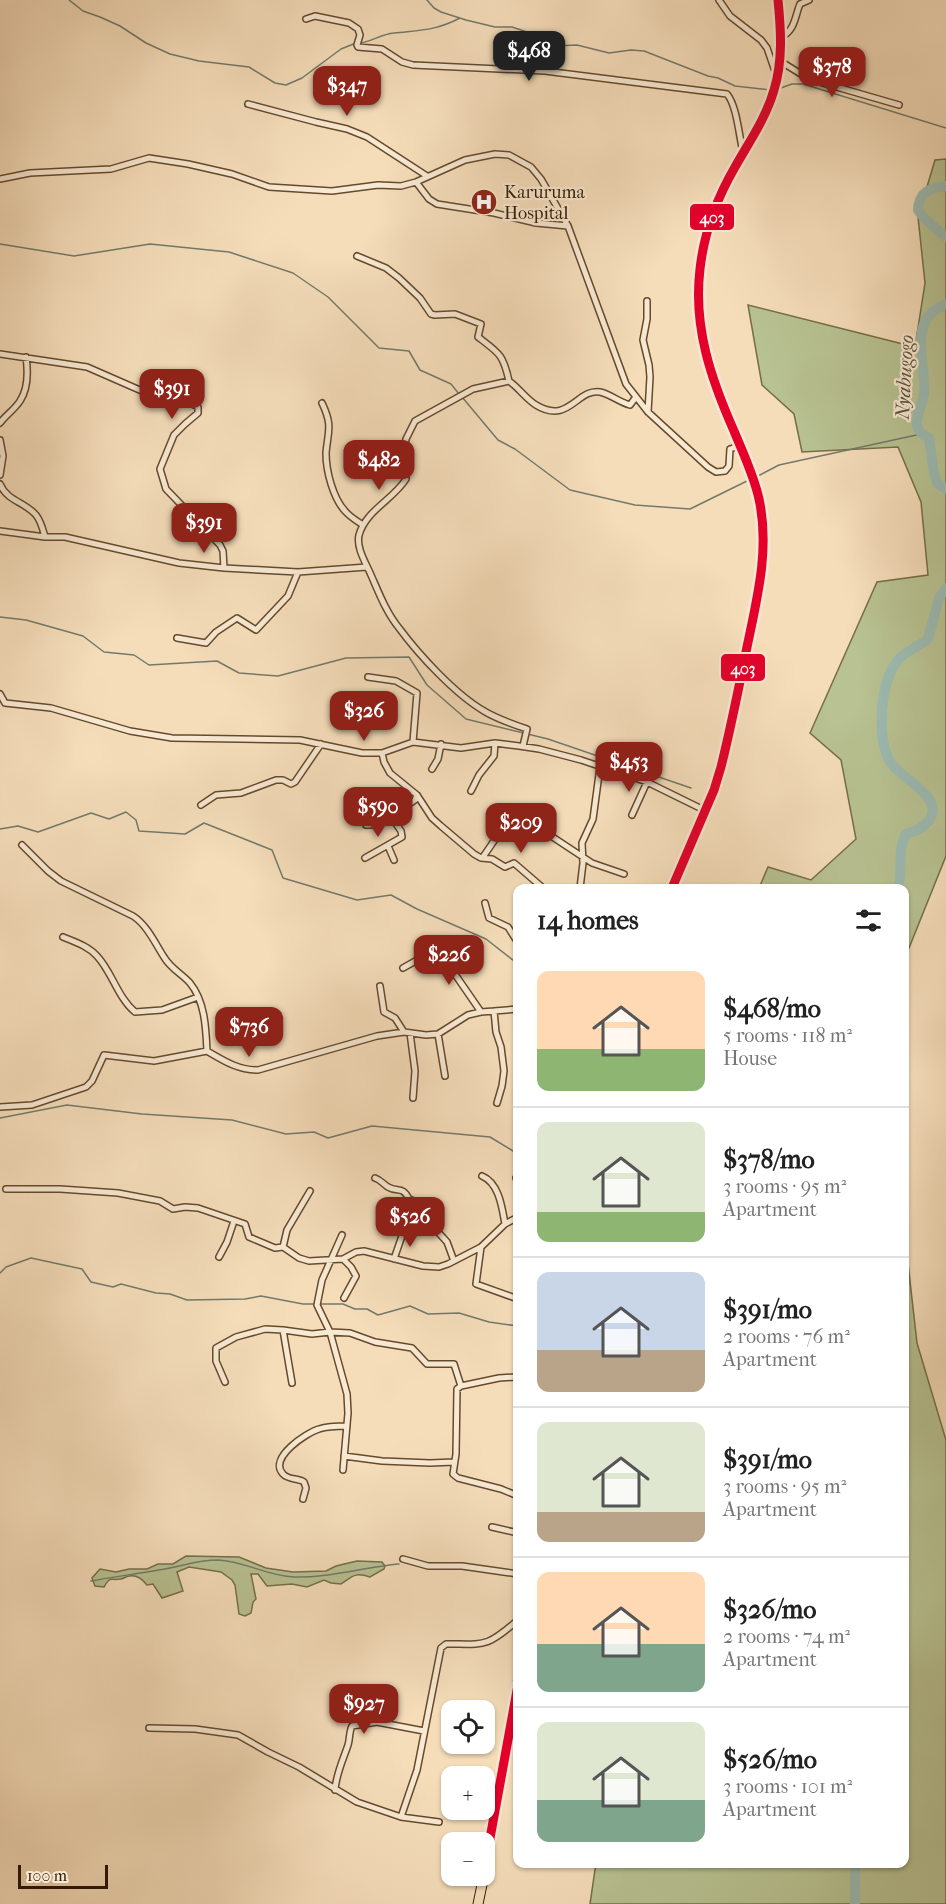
<!DOCTYPE html>
<html lang="en">
<head>
<meta charset="utf-8">
<style>
	:root { --surface:#fff; --page:#f6f6f6; --text:#222; --muted:#767676; --line:#e0e0e0; --accent:#8f2418 }
	body { margin:0; font-family:"IM FELL French Canon",serif; background:var(--page); color:var(--text); height:100vh; display:flex; flex-direction:column; font-size:22px; white-space:nowrap }
	* { box-sizing:border-box; margin:0 }
	p { font-size:20px; color:var(--muted) }
	.icon { flex:none; width:33px; height:33px; fill:none; stroke:currentColor; stroke-width:2; stroke-linecap:round; stroke-linejoin:round }
	.map { position:relative; flex:1; overflow:hidden }
	.panel { position:absolute; left:513px; top:884px; width:396px; height:984px; display:flex; flex-direction:column; background:var(--surface); border-radius:12px; box-shadow:0 2px 4px #0004 }
	.panel>* { flex:none }
	.fabs { position:absolute; left:441px; top:1700px; display:grid; gap:12px }
	.fabs a { display:grid; place-items:center; width:54px; height:54px; border-radius:12px; background:var(--surface); box-shadow:0 2px 4px #0004; font-size:30px }
	.scale { position:absolute; left:18px; bottom:15px; width:90px; box-sizing:border-box; padding-left:6px; border:3px solid #351900; border-top:0; font-size:16px; line-height:21px; white-space:nowrap; color:#351900; -webkit-text-stroke:4px #f8e9d2; paint-order:stroke }
	.price { position:absolute; translate:-50% -51px; padding:0 14px; border-radius:12px; background:var(--accent); color:#fff; font-size:20px; line-height:39px; filter:drop-shadow(0 2px 3px #0008) }
	.price::after { content:''; position:absolute; left:50%; top:36px; width:18px; height:14px; margin-left:-9px; background:inherit; clip-path:polygon(0 0,100% 0,50% 100%) }
	.price.selected { background:#222; color:#fff }
	ul { padding:0; list-style:none }
	li { display:flex; align-items:center; gap:18px; height:150px; padding:0 24px }
	li+li { border-top:2px solid var(--line) }
	li span { display:grid; place-items:center; flex:none; width:168px; height:120px; border-radius:12px; color:#555 }
	li>.icon { margin-inline-start:auto }
	span .icon { width:72px; height:72px; fill:#fffc; stroke-width:1 }
	li b { font-size:26px }
	h2 { display:flex; justify-content:space-between; align-items:center; height:72px; padding:0 24px; font-size:26px }
	.map>svg:first-child { display:block }
</style>
</head>
<body>
<div class="map">
<svg width="946" height="1904" viewBox="0 0 946 1904">
	<rect width="100%" height="100%" fill="#f5ddba"/>
	<filter id="stains"><feTurbulence type="fractalNoise" baseFrequency=".00333" numOctaves="4"/><feColorMatrix values="0 0 0 0 .2 0 0 0 0 .09 0 0 0 0 .02 0 0 0 .5 -.17"/></filter>
	<radialGradient id="worn" r=".72"><stop offset=".6" stop-color="#630" stop-opacity="0"/><stop offset="1" stop-color="#630" stop-opacity=".3"/></radialGradient>
	<!-- green -->
	<path fill="#b8c292" stroke="#766e49" stroke-width="1.5" d="M946 159V856L905 958 904 888H759L768 867 811 880 856 839 841 760 810 733 877 582 928 575 921 502 898 447 802 452 794 414 762 385 748 305 915 347 925 283 918 217 935 160Z
		M905 1237 917 1343 946 1440V1904H590L596 1863H904Z
		M186 1556 239 1557 266 1568 293 1572 326 1571 336 1566 357 1561 382 1562 385 1566 384 1569 370 1577C355 1572 353 1576 341 1584L331 1583 324 1580 307 1587 292 1584 267 1586 258 1574H251L256 1599 253 1602 251 1613 245 1616 239 1614 235 1585 232 1580 221 1572 189 1567 177 1572 183 1591 162 1598 153 1584 147 1585C143 1580 137 1575 130 1576 126 1576 124 1579 120 1579 110 1581 111 1575 104 1587L95 1586 92 1578 100 1569 116 1572 129 1569H147L158 1564H173Z"/>
	<g fill="none" stroke-linecap="round" stroke-linejoin="round">
		<!-- stream -->
		<path stroke="#737a6b" stroke-width="1.5" d="M69 0 83 11 100 17 120 26 146 43 170 54 199 61 249 67 275 83 286 85 302 78 341 49 356 43
			M427 0 434 8 441 12 466 20 495 27H512L530 33H549L553 39 554 46 577 45 609 53 631 50 644 51 708 76 718 78 735 86 771 90
			M361 43C372 41 382 34 394 33 420 30 435 31 460 18
			M778 89 792 84H803L946 128
			M0 244 74 256 150 244 229 252 293 273 328 297 379 348 409 351 420 370 451 384 459 394
			M462 397 498 440 515 449 570 490 635 505 690 509 749 480
			M756 477 779 465 921 434
			M0 617 26 620 83 636 104 652 134 655 149 665 217 661 239 673 278 676 346 658 409 657 427 685 466 719 548 739 691 788
			M0 829 18 826 38 832 91 813 109 819 126 812 136 820 139 831 185 834 204 823 272 850 283 878 357 900 391 895 417 909 486 939 518 964
			M0 1118 67 1105 142 1114 232 1120 286 1134 314 1132 328 1138 372 1126 490 1137 518 1154
			M0 1273 6 1267 31 1258 82 1269 91 1282 113 1287 121 1284 156 1293 170 1294 187 1300 245 1299 261 1296 303 1304H343L355 1309H367L378 1315 410 1306 428 1314 459 1313 489 1322 518 1326
			M91 1581C113 1577 136 1574 159 1570 180 1567 196 1560 218 1560 244 1561 267 1576 294 1577 329 1578 364 1567 399 1564"/>
		<!-- river -->
		<path stroke="#9cbbb2" stroke-width="10" d="M946 186C929 188 919 192 918 210L924 218 946 237
			M946 304C937 309 929 312 925 322 915 343 926 370 924 393 923 404 916 414 917 425 919 433 923 435 929 438L934 473 937 483 946 489
			M898 888C904 870 896 852 906 834 916 831 926 827 931 817 942 796 899 777 890 762 876 738 880 681 898 660 906 651 919 646 928 639L939 598 946 588
			M855 1904V1863"/>
		<defs>
			<path id="street" d="M719 0 730 16 761 40 767 48 776 74
				M306 19 315 16 349 23 358 29 360 35 357 45 358 47 382 49 402 62 413 65 545 71 727 94C737 106 739 136 743 152
				M781 37C795 31 795 16 800 4L809 0
				M780 61 809 79 899 105
				M248 104 316 122 347 129 367 137 427 176
				M0 179 30 173 111 169 149 158 188 164 232 174 269 187 332 191 378 185 401 186 416 182 465 160 495 154 509 155 531 167 541 179 568 226 626 384 648 412 708 467 716 472 725 471 729 466 730 449 739 446
				M416 182 429 199 437 204 494 213 536 223 568 226
				M357 256 386 268 399 278 420 298 431 314 435 315 455 314 481 324 478 337C499 353 503 354 509 381
				M647 301V319L643 340 649 365 650 377 648 412
				M0 354 87 367 158 398 181 399 198 407V413L185 424 174 435 160 469 166 489 220 545 223 551 224 568
				M322 403C333 426 328 431 326 453 326 471 333 498 345 511 350 517 357 521 363 525
				M0 423C6 415 15 409 20 401 28 389 28 371 26 357
				M0 440 3 456 0 475
				M0 484C7 501 25 502 36 515 41 521 43 530 45 537
				M0 531 45 537H65L179 563 224 568 298 572 367 567
				M177 638 206 643 216 632 237 618 256 630 288 596 298 572
				M368 677 396 681 417 693 413 742
				M0 694 5 703 51 708 130 731 172 738 300 740 362 753H382L413 742 461 748 495 743 519 746 539 749 581 760 647 782 706 811
				M523 746 527 729C512 724 497 719 484 711 455 694 419 655 399 628 386 612 379 593 371 575 366 563 356 548 359 535 366 510 393 500 406 479L405 445 406 439 415 421 473 389 509 381C519 388 526 399 536 405 569 425 577 388 600 392 610 394 619 402 630 405L636 397
				M382 753 384 762 390 773 417 795 432 818 441 826 474 854 481 858 492 859 505 867 514 863 543 888
				M432 769 438 759 441 744
				M471 791 479 775 494 756 495 743
				M201 805 216 795 241 793 276 780H283L291 784 295 782 321 744
				M632 815 647 782
				M366 825C387 826 398 811 415 800L417 795
				M22 845 48 871 61 881 133 916C147 925 155 943 164 957 170 968 182 974 190 983 205 1001 206 1029 207 1051
				M388 846 394 860
				M483 857 509 819 514 817 545 832 592 863 624 874
				M365 858 402 837 401 831 392 818
				M580 888 583 863 582 843 593 819 600 767
				M485 903 489 918 508 927 518 943
				M63 937C75 942 88 946 97 956 112 972 118 998 135 1012L162 1010 198 997
				M429 953 441 965 450 967 481 1012
				M403 968 426 955 443 941
				M380 986 384 1012 395 1018 404 1032
				M494 1011 496 1032 501 1047 504 1071 502 1086 497 1103
				M410 1033 415 1071 413 1098
				M438 1034 445 1076
				M0 1107 32 1105 86 1087 92 1081 104 1055 154 1061 207 1051C224 1061 238 1070 258 1070L377 1036 404 1032 426 1035 438 1034 468 1015 481 1012 518 1009
				M482 1176C499 1183 502 1207 505 1224
				M375 1178C381 1180 383 1184 388 1187 398 1193 402 1185 409 1199L428 1207 431 1212 438 1232 447 1242 454 1261
				M516 1178H518
				M6 1189H60L118 1193 160 1201 173 1209 185 1207 198 1208 245 1224 249 1237 275 1248 283 1247 299 1258 309 1261 343 1259 356 1252 364 1251 423 1266 439 1267 448 1264 481 1247 505 1224 518 1217
				M342 1235 322 1280 317 1305 330 1332 347 1394 348 1413 343 1470
				M283 1247 287 1230 310 1191
				M481 1247 476 1284 518 1299
				M219 1257 227 1242 234 1221
				M343 1259 351 1267 356 1276 344 1298
				M394 1259 404 1230
				M283 1330 292 1383
				M518 1380 515 1377 499 1378 461 1386 457 1389 456 1454 453 1474 458 1478 501 1489 518 1496
				M225 1382 216 1361V1348L236 1337 265 1329 283 1330 312 1334 330 1332 350 1333 375 1342 412 1348 427 1364H454L461 1386
				M344 1456 382 1461 430 1463 454 1462
				M303 1499 306 1488 304 1482C298 1478 288 1480 283 1474 268 1458 306 1433 319 1429 328 1426 338 1426 347 1426
				M492 1527 518 1533
				M403 1559 428 1566H462L518 1574
				M149 1728 195 1729 238 1735 268 1752 299 1767 357 1802 401 1817 417 1770 441 1648 446 1644C485 1644 486 1648 518 1620
				M335 1790C336 1774 343 1760 348 1745 350 1739 349 1732 352 1726L377 1722 424 1731
				M401 1817 439 1822"/>
			<path id="highway" d="M672 888 714 790 721 767C731 727 739 687 747 647 756 601 769 556 761 508 758 485 747 465 739 444 714 386 691 334 700 269 704 242 712 212 724 187 738 158 758 132 770 103 783 71 782 34 778 0
				M484 1874 518 1682
				M478 1904 484 1875"/>
		</defs>
		<!-- street casing -->
		<use href="#street" stroke="#654a2e" stroke-width="8"/>
		<!-- highway casing -->
		<use href="#highway" stroke="#351900" stroke-width="11"/>
		<!-- street -->
		<use href="#street" stroke="#f8e9d2" stroke-width="5"/>
		<!-- highway -->
		<use href="#highway" stroke="#f5ddba" stroke-width="9"/>
		<defs>
			<path id="bus-1" d="M672 888 714 790 721 767C731 727 739 687 747 647 757 599 770 549 759 499 754 476 743 453 734 431 711 379 693 327 700 269 704 233 717 198 735 167 749 142 766 118 774 90 783 61 781 30 778 0
				M484 1871 518 1685"/>
		</defs>
		<!-- bus-1 casing -->
		<use href="#bus-1" stroke="#f8e9d2" stroke-width="14"/>
		<!-- bus-1 -->
		<use href="#bus-1" stroke="#e4002b" stroke-width="9"/>
	</g>
	<!-- icons -->
	<defs>
		<symbol id="hospital-disc" viewBox="-11 -11 22 22"><circle r="9.5" fill="#8f2418" stroke="#f8e9d2"/><path d="M-5-5h3v3.5h4V-5h3V5h-3V1.5h-4V5h-3Z" fill="#fff"/></symbol>
	</defs>
	<g fill-rule="evenodd">
		<use href="#hospital-disc" x="469" y="187" width="30" height="30"/>
	</g>
	<g text-anchor="middle" stroke-width="4.5" stroke-linejoin="round" paint-order="stroke">
		<!-- poi labels -->
		<g font-size="18" fill="#351900" stroke="#f8e9d2" text-anchor="start">
			<text x="504" y="198">Karuruma<tspan x="504" dy="21">Hospital</tspan></text>
		</g>
		<!-- water labels -->
		<g font-size="20" font-style="italic" fill="#59523e" stroke="#f8e9d2">
			<text transform="translate(904 377) rotate(-87)" y="7">Nyabugogo</text>
		</g>
	</g>
	<g stroke="#f8e9d2" stroke-width="2">
		<rect x="689" y="203" width="46" height="28" rx="6" fill="#e4002b"/>
		<rect x="720" y="653" width="46" height="29" rx="6" fill="#e4002b"/>
	</g>
	<g font-size="16" text-anchor="middle" font-weight="bold" fill="#fff">
		<text x="712" y="223">403</text>
		<text x="743" y="674">403</text>
	</g>
	<rect width="100%" height="100%" filter="url(#stains)"/>
	<rect width="100%" height="100%" fill="url(#worn)"/>
</svg>
<div class="fabs">
<a><svg class="icon" aria-label="locate" viewBox="0 0 24 24"><circle cx="12" cy="12" r="6"/><path d="M12 2v4M12 18v4M2 12h4M18 12h4"/></svg></a>
<a>+</a>
<a>−</a>
</div>
<div class="scale">100 m</div>
<b class="price selected" style="left:529px;top:82px">$468</b>
<b class="price" style="left:832px;top:98px">$378</b>
<b class="price" style="left:347px;top:117px">$347</b>
<b class="price" style="left:172px;top:420px">$391</b>
<b class="price" style="left:379px;top:491px">$482</b>
<b class="price" style="left:204px;top:554px">$391</b>
<b class="price" style="left:364px;top:742px">$326</b>
<b class="price" style="left:629px;top:793px">$453</b>
<b class="price" style="left:378px;top:838px">$590</b>
<b class="price" style="left:521px;top:854px">$209</b>
<b class="price" style="left:449px;top:986px">$226</b>
<b class="price" style="left:249px;top:1058px">$736</b>
<b class="price" style="left:410px;top:1248px">$526</b>
<b class="price" style="left:364px;top:1735px">$927</b>
<section class="panel">
<h2>14 homes<svg class="icon" aria-label="filters" viewBox="0 0 24 24"><path d="M4 7h16M4 17h16"/><circle cx="9" cy="7" r="2"/><circle cx="15" cy="17" r="2"/></svg></h2>
<ul>
<li><span style="background:linear-gradient(#ffd9b3 65%,#8fb573 0)"><svg class="icon" aria-label="home" viewBox="0 0 24 24"><path d="M3 11l9-7 9 7M6 9v11h12V9"/></svg></span><div><b>$468/mo</b><p>5 rooms · 118 m²</p><p>House</p></div></li>
<li><span style="background:linear-gradient(#dfe7d0 75%,#8fb573 0)"><svg class="icon" aria-label="home" viewBox="0 0 24 24"><path d="M3 11l9-7 9 7M6 9v11h12V9"/></svg></span><div><b>$378/mo</b><p>3 rooms · 95 m²</p><p>Apartment</p></div></li>
<li><span style="background:linear-gradient(#c9d6e8 65%,#b9a48a 0)"><svg class="icon" aria-label="home" viewBox="0 0 24 24"><path d="M3 11l9-7 9 7M6 9v11h12V9"/></svg></span><div><b>$391/mo</b><p>2 rooms · 76 m²</p><p>Apartment</p></div></li>
<li><span style="background:linear-gradient(#dfe7d0 75%,#b9a48a 0)"><svg class="icon" aria-label="home" viewBox="0 0 24 24"><path d="M3 11l9-7 9 7M6 9v11h12V9"/></svg></span><div><b>$391/mo</b><p>3 rooms · 95 m²</p><p>Apartment</p></div></li>
<li><span style="background:linear-gradient(#ffd9b3 60%,#7fa58c 0)"><svg class="icon" aria-label="home" viewBox="0 0 24 24"><path d="M3 11l9-7 9 7M6 9v11h12V9"/></svg></span><div><b>$326/mo</b><p>2 rooms · 74 m²</p><p>Apartment</p></div></li>
<li><span style="background:linear-gradient(#dfe7d0 65%,#7fa58c 0)"><svg class="icon" aria-label="home" viewBox="0 0 24 24"><path d="M3 11l9-7 9 7M6 9v11h12V9"/></svg></span><div><b>$526/mo</b><p>3 rooms · 101 m²</p><p>Apartment</p></div></li>
</ul>
</section>
</div>
</body>
</html>
